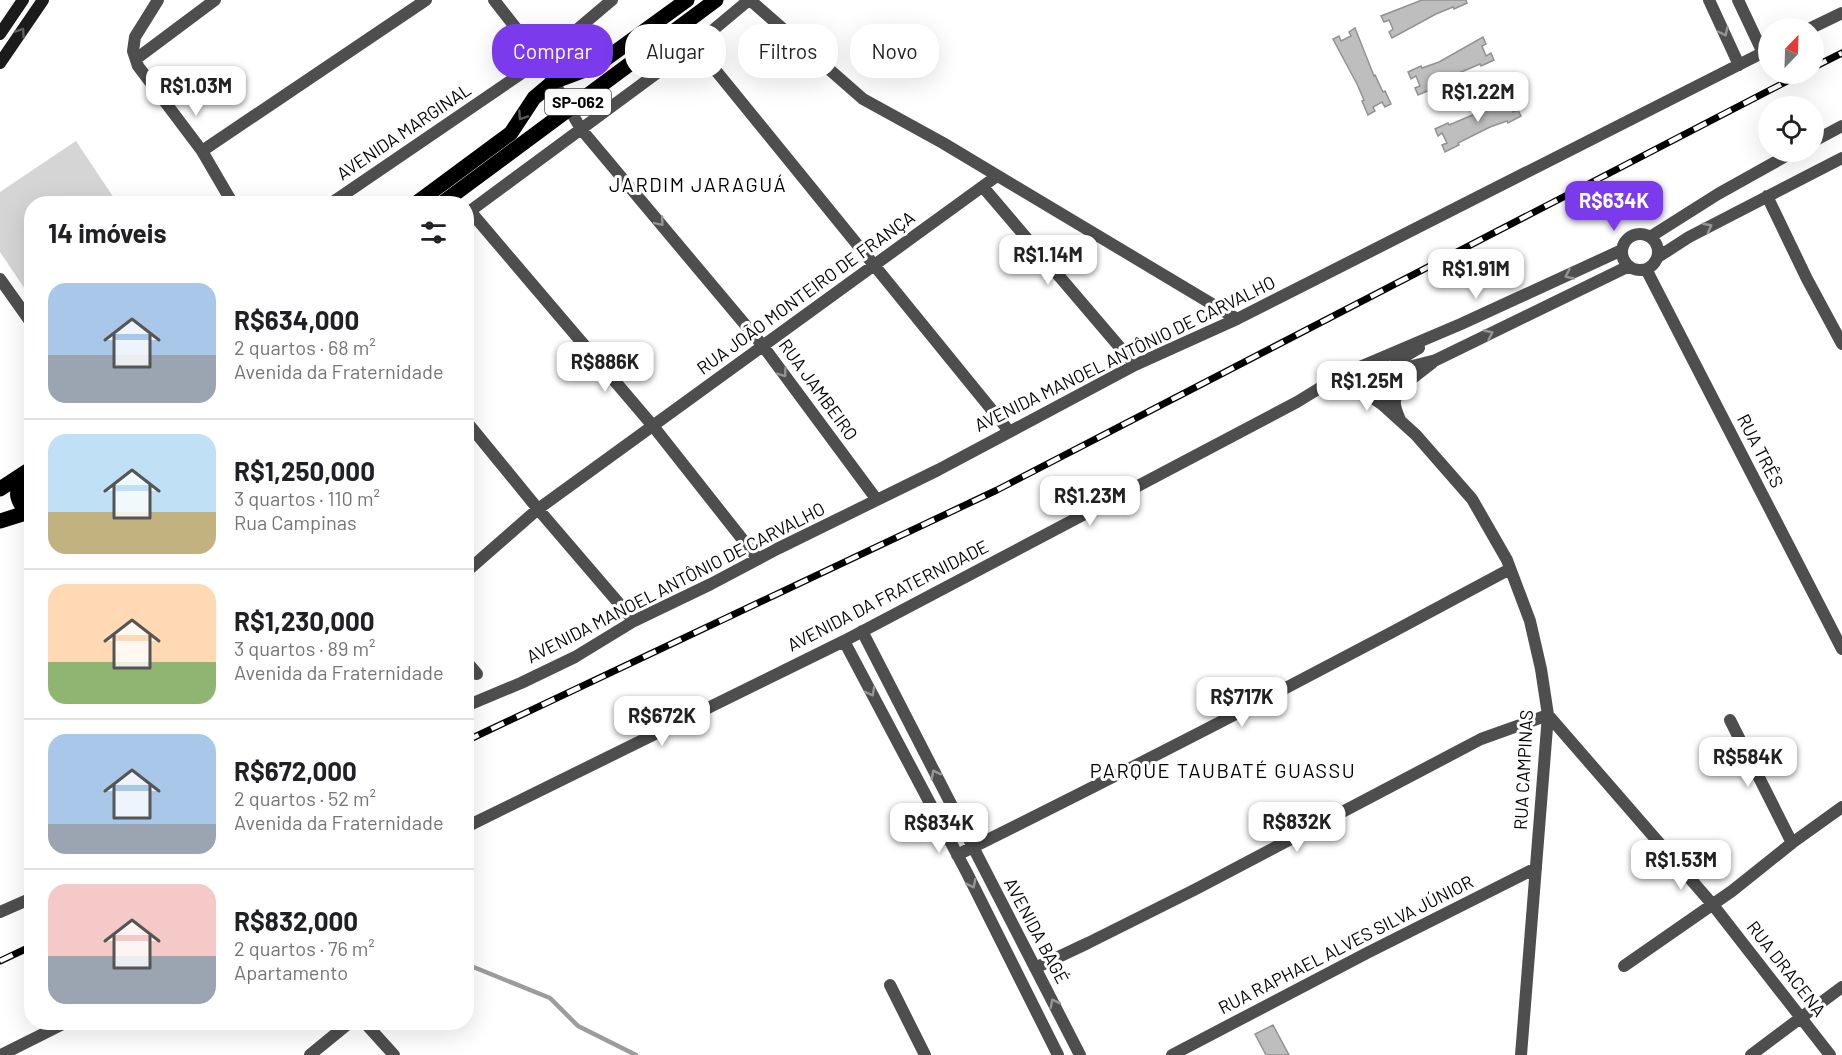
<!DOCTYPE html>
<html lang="pt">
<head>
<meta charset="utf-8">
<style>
	:root { --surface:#fff; --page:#f6f6f6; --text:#202124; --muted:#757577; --line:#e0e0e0; --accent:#7c3aed }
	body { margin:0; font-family:Barlow,sans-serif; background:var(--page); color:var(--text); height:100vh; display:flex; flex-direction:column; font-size:22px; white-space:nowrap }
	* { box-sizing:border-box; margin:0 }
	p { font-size:20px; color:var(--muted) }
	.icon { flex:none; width:33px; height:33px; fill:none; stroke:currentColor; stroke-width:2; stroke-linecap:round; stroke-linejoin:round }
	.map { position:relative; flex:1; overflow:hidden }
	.side { position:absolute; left:24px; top:196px; width:450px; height:834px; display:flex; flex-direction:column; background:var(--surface); border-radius:24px; box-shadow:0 6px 24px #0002 }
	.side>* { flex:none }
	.banner { position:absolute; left:492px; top:24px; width:570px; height:54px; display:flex; gap:12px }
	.needle { width:39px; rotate:23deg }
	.buttons { position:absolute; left:1758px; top:18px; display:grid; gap:12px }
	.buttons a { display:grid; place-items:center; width:66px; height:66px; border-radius:50%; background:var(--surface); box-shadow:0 6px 24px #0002; font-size:30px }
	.price { position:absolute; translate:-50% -51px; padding:0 14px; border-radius:12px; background:#fff; color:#222; font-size:20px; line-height:39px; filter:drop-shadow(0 2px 3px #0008) }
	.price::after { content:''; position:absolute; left:50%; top:36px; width:18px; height:14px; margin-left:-9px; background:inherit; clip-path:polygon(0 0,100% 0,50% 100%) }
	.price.current { background:var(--accent); color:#fff }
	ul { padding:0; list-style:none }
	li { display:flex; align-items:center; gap:18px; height:150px; padding:0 24px }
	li+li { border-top:2px solid var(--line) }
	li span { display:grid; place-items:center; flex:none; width:168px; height:120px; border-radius:18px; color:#555 }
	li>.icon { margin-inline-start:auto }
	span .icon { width:72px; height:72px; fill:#fffc; stroke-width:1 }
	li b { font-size:26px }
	h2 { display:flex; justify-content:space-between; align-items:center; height:72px; padding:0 24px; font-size:26px }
	.tag { padding:0 21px; border-radius:24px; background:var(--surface); box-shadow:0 6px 24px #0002; font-size:21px; line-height:54px }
	.tag.current { background:var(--accent); color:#fff }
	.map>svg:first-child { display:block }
</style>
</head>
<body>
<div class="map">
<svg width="1842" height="1055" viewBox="0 0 1842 1055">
	<rect width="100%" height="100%" fill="#fff"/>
	<!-- green -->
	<path fill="#d5d5d5" d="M76 141 118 204H32L31 298 0 252V192Z"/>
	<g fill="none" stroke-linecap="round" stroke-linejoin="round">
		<!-- stream -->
		<path stroke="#9c9c9c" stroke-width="4.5" d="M466 964 550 998 578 1026 636 1055"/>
	</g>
	<!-- building -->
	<path fill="#bebebe" stroke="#929292" stroke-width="1.5" d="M1422 0H1466L1467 3 1454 9 1453 7 1436 14 1392 38 1389 32 1393 29 1389 20 1384 22 1381 16Z
		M1355 28 1374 76 1375 75 1383 92 1385 91 1391 104 1385 107 1382 102 1373 107 1375 111 1368 115 1362 101 1364 100 1357 84 1333 39 1339 36 1341 41 1351 36 1349 32Z
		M1483 37 1486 44 1482 46 1486 56 1491 53 1494 60 1481 66 1480 64 1447 78 1431 87 1432 89 1418 95 1415 88 1420 86 1416 76 1411 79 1408 72 1421 66 1422 68 1439 62Z
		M1510 94 1513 100 1508 103 1513 112 1518 110 1521 116 1508 123 1507 121 1490 127 1458 143 1459 145 1445 152 1442 145 1447 143 1442 133 1438 136 1435 129 1448 123 1449 125 1482 111 1498 102 1497 100Z
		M1273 1025 1289 1055H1266L1255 1034Z"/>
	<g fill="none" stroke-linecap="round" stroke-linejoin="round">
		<!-- street -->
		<path stroke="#4e4e4e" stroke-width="12" d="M158 0 135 37 133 51 138 66 202 151 233 204
			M494 0 541 60 581 129 763 346 877 500
			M750 0 863 99 943 143 1237 319
			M1709 0 1739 65
			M1738 0 1763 53
			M1811 28 1842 13
			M695 45 1009 431
			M136 59 215 0
			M1814 141 1842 126
			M202 151 426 0
			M983 187 1135 365
			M1767 196 1807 279 1842 344
			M330 204 541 60 612 0
			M470 211 653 426 758 559
			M466 214 695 45 749 0
			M1622 252a18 18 0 1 1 36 0a18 18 0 1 1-36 0Z
			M1650 237 1718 194 1793 152
			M1658 257 1689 237 1842 158
			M1646 269 1842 649
			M0 279 32 324
			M1341 375 1384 406 1416 435 1472 499 1507 560 1530 621 1541 669 1548 715 1521 1055
			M1346 383 1436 360 1629 266
			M1384 406C1384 373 1389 365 1419 348
			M1400 420C1398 414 1394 407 1395 401 1396 387 1423 371 1433 362
			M466 421 538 509 634 621
			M466 572 538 509 997 176
			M862 631 1080 1055
			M844 641 967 873 1058 1055
			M466 661 477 674
			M466 706 521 683 575 657 634 621 711 584 777 549 938 470 1135 365 1237 319 1768 50
			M1730 720 1792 843
			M466 827 844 641 1297 402 1341 375 1461 324 1622 250
			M957 855C1143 763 1327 668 1510 569
			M0 912 32 898
			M1624 966 1732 891 1792 843 1842 807
			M1035 968 1088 943 1196 889 1481 739 1548 715 1713 905 1830 1055
			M890 985 925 1055
			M365 1023 394 1055
			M1 1055 65 1023
			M310 1055 349 1023
			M1172 1055 1367 953 1536 868
			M1751 1055 1842 987"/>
		<!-- secondary -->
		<path stroke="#1b1b1b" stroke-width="12" d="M0 34 23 0
			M0 63 43 0"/>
		<!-- primary -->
		<path stroke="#000" stroke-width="15" d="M415 204 511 133 534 98 553 82 596 66 687 0
			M441 204 716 0
			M21 476C16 494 15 497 27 513
			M0 489 32 468
			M0 521 32 511"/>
		<defs>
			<path id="rail" d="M1814 67 1842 53
				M466 741 997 490 1801 74
				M0 961 32 946"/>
		</defs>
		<!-- rail casing -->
		<use href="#rail" stroke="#000" stroke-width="7"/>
		<!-- rail -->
		<use href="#rail" stroke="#fff" stroke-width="4.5" stroke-dasharray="14" stroke-linecap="butt"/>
	</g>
	<!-- one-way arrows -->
	<defs><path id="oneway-chevron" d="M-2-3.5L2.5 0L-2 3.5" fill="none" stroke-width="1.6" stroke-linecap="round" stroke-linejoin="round" transform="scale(1.5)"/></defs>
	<use stroke="#5f5f5f" href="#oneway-chevron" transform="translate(21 32) rotate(-56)"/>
	<g stroke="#959595">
		<use href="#oneway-chevron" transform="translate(1724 32) rotate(65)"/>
		<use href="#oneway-chevron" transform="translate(660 222) rotate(50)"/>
		<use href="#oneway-chevron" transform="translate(1708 227) rotate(-28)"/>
		<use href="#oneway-chevron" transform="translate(1569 275) rotate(155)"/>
		<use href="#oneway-chevron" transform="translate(1489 334) rotate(-25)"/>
		<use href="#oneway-chevron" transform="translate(783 373) rotate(54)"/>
		<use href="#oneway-chevron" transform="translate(871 692) rotate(62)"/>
		<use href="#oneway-chevron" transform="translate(935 774) rotate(-117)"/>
		<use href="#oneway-chevron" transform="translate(972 884) rotate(64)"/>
		<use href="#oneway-chevron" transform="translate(1054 1003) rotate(-117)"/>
	</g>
	<use stroke="#595959" href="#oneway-chevron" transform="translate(522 116) rotate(124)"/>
	<g text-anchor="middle" stroke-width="6" stroke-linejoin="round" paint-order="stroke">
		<!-- shield labels -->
		<rect fill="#fff" stroke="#4c4c4c" stroke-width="1.5" x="545" y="89" width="66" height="26" rx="4.5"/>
		<g font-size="16" font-weight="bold" fill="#000">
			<text x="578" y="108">SP-062</text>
		</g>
		<!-- street labels -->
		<g font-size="18" fill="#000" stroke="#fff">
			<text transform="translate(404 132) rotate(-34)" y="6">AVENIDA MARGINAL</text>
			<text transform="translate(806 293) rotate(-36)" y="6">RUA JOÃO MONTEIRO DE FRANÇA</text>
			<text transform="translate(1125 354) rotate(-26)" y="6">AVENIDA MANOEL ANTÔNIO DE CARVALHO</text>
			<text transform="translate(818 390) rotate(54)" y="6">RUA JAMBEIRO</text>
			<text transform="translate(1760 451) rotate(63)" y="6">RUA TRÊS</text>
			<text transform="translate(676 583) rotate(-27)" y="6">AVENIDA MANOEL ANTÔNIO DE CARVALHO</text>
			<text transform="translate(888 596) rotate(-27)" y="6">AVENIDA DA FRATERNIDADE</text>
			<text transform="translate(1524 770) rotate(-87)" y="6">RUA CAMPINAS</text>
			<text transform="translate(1036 931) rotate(62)" y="6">AVENIDA BAGÉ</text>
			<text transform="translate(1346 945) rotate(-27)" y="6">RUA RAPHAEL ALVES SILVA JÚNIOR</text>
			<text transform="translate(1786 969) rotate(52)" y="6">RUA DRACENA</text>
		</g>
		<!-- neighbourhood labels -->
		<g font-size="20" letter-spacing="1.5" fill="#000" stroke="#fff">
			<text x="698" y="192">JARDIM JARAGUÁ</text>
			<text x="1223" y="778">PARQUE TAUBATÉ GUASSU</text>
		</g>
	</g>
</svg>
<div class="buttons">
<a><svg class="needle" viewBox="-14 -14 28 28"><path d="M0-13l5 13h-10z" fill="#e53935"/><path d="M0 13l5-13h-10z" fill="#757577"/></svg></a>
<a><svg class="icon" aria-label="locate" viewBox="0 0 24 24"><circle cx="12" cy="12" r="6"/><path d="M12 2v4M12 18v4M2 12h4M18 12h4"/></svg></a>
</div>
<b class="price" style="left:196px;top:117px">R$1.03M</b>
<b class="price" style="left:1478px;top:123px">R$1.22M</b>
<b class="price current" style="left:1614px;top:232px">R$634K</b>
<b class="price" style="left:1048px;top:286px">R$1.14M</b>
<b class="price" style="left:1476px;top:300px">R$1.91M</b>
<b class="price" style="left:605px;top:393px">R$886K</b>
<b class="price" style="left:1367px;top:412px">R$1.25M</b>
<b class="price" style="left:1090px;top:527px">R$1.23M</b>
<b class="price" style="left:1242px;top:728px">R$717K</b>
<b class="price" style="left:662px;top:747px">R$672K</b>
<b class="price" style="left:1748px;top:788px">R$584K</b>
<b class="price" style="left:1297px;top:853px">R$832K</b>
<b class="price" style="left:939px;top:854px">R$834K</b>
<b class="price" style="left:1681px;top:891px">R$1.53M</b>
<div class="banner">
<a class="tag current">Comprar</a>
<a class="tag">Alugar</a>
<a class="tag">Filtros</a>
<a class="tag">Novo</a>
</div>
<section class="side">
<h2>14 imóveis<svg class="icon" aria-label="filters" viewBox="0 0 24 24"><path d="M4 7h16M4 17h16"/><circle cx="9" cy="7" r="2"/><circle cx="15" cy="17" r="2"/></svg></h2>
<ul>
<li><span style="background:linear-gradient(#a9c7e8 60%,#9aa5b1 0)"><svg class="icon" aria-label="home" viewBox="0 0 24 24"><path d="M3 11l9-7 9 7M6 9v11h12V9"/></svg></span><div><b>R$634,000</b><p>2 quartos · 68 m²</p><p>Avenida da Fraternidade</p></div></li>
<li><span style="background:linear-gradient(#bfe0f5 65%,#c2b280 0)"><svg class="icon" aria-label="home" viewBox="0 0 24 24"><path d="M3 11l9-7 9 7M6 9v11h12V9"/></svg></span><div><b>R$1,250,000</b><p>3 quartos · 110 m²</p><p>Rua Campinas</p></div></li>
<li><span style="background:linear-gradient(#ffd9b3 65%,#8fb573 0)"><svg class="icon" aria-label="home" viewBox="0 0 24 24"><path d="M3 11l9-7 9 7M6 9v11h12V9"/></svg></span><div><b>R$1,230,000</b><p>3 quartos · 89 m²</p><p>Avenida da Fraternidade</p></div></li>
<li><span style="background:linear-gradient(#a9c7e8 75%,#9aa5b1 0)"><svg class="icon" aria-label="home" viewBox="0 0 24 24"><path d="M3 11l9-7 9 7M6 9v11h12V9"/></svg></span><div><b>R$672,000</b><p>2 quartos · 52 m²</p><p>Avenida da Fraternidade</p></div></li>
<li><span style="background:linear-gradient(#f6c9c9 60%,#9aa5b1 0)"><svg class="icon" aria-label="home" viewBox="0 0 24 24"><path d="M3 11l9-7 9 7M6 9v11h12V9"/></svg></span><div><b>R$832,000</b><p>2 quartos · 76 m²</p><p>Apartamento</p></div></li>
</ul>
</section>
</div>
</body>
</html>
